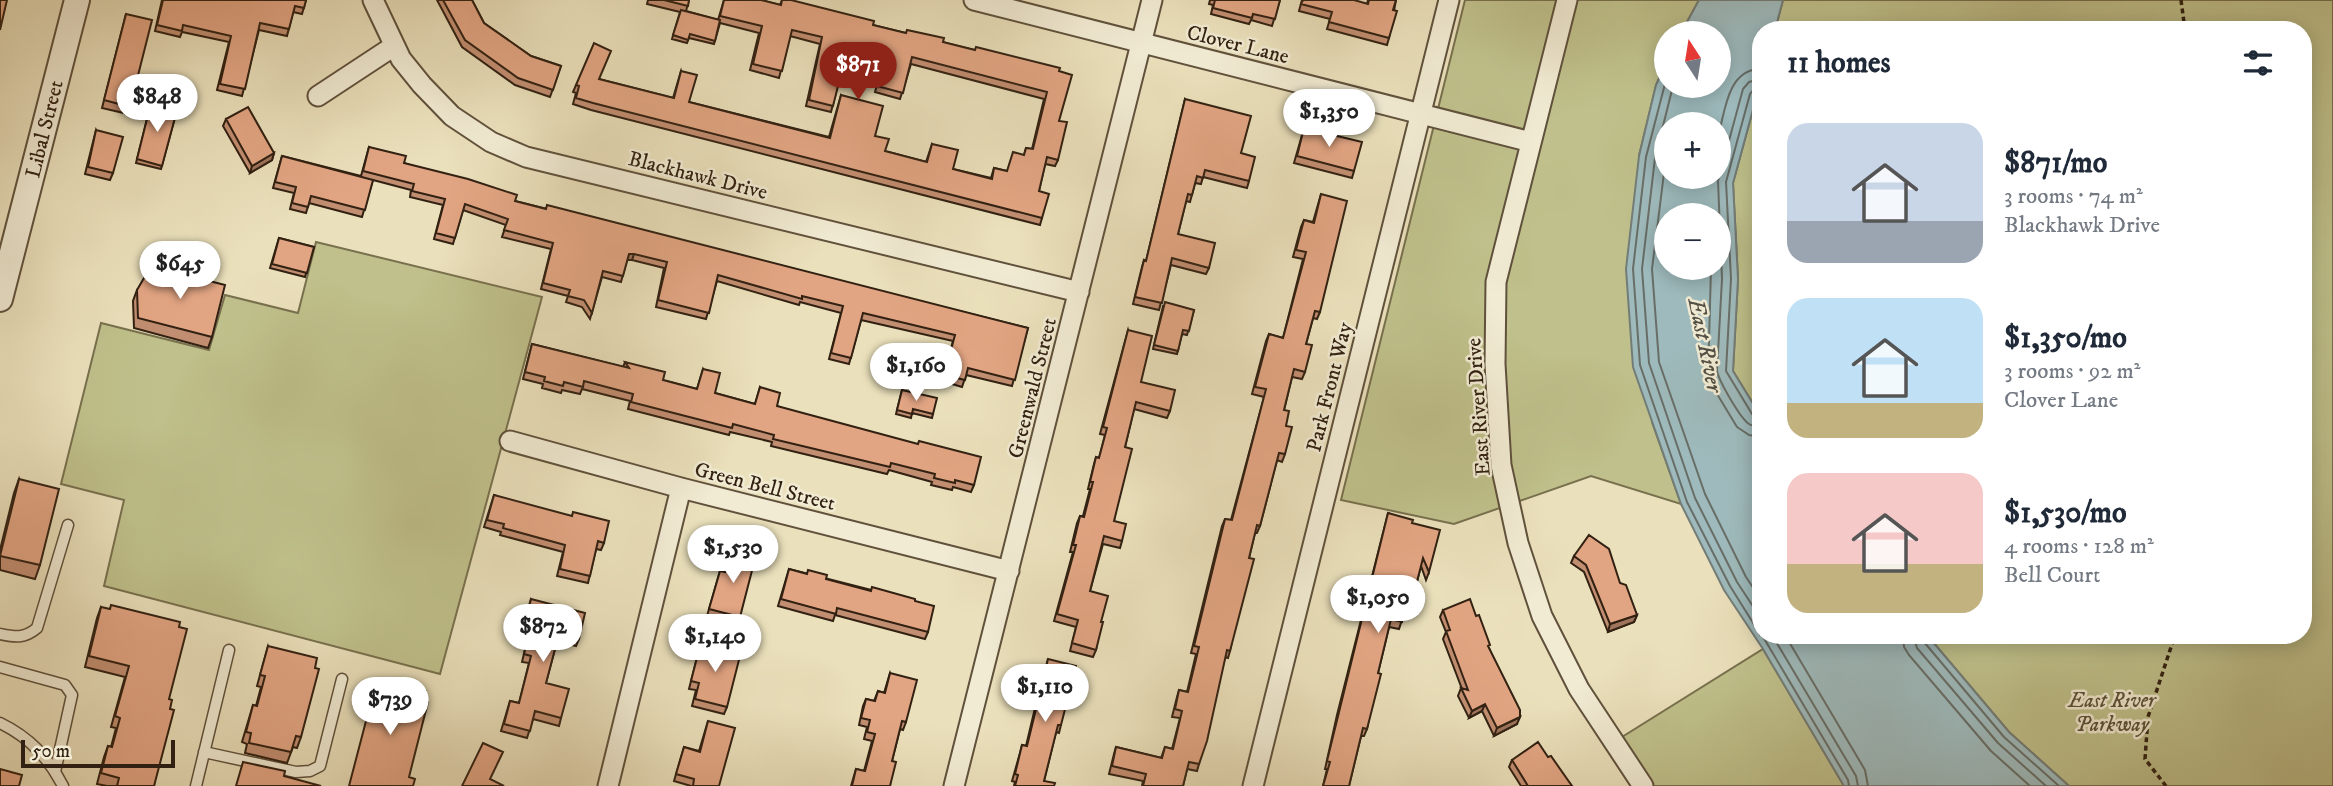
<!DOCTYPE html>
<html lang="en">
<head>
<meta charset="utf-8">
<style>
	:root { --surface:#fff; --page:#f2f2f3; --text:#1f2937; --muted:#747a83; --accent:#8f2418 }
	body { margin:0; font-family:"IM FELL DW Pica",serif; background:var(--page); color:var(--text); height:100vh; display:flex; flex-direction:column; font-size:26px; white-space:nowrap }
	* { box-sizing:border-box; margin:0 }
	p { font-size:23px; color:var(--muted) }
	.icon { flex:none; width:38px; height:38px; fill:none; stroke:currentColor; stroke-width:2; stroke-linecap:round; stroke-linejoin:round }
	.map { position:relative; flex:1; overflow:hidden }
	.details { position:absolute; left:1752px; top:21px; width:560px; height:623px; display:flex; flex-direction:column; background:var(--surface); border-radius:28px; box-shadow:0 4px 18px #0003 }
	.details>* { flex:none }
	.needle { width:46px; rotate:348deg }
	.controls { position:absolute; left:1654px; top:21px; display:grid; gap:14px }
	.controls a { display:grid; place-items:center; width:77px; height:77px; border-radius:50%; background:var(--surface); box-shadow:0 4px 18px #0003; font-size:35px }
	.scale { position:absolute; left:21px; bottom:18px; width:154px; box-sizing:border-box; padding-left:7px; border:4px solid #322112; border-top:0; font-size:19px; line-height:24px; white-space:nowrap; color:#322112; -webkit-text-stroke:5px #f1ebd3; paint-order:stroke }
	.price { position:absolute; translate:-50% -60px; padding:0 16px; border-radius:24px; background:#fff; color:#222; font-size:23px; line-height:46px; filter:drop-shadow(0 2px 4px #0008) }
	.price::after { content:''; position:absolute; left:50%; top:42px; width:21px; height:16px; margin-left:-10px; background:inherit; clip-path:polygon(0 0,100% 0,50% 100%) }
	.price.on { background:var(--accent); color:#fff }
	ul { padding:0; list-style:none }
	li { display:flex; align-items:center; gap:21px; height:175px; padding:0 35px }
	li span { display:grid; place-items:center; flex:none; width:196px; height:140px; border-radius:21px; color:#555 }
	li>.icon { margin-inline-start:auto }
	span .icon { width:84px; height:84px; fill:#fffc; stroke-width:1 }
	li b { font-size:30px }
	h2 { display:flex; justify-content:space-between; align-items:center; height:84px; padding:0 35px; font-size:30px }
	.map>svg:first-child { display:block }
</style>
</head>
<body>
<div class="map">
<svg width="2333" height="786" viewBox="0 0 2333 786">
	<rect width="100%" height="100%" fill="#eae0bb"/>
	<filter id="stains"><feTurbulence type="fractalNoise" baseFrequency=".00286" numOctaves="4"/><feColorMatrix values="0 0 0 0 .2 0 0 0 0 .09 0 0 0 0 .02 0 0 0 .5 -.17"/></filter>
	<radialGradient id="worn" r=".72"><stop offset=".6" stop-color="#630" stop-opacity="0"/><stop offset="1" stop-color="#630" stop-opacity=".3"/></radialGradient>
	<!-- green -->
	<path fill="#bfc08b" stroke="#78704e" stroke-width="2" d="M1465 0H1699L1681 33H1666V64L1656 85 1639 156 1652 422 1681 504 1591 476 1454 524 1341 500Z
		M1783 0H2333V786H2069L2009 732 1927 635H2303V30H1775Z
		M1760 84V415L1733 371 1738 279 1733 183Z
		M316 242 542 297 440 674 104 586 124 500 61 484 101 323 209 350 225 295 298 313Z
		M1763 649 1844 786H1643L1614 742Z"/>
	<!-- water -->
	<path fill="#9ebabc" stroke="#737d78" stroke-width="2" fill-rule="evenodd" d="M1699 0H1783L1775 30H1760V84L1733 183 1738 279 1733 371 1760 415V635H1927L2009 732 2069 786H1844L1763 649 1724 590 1681 504 1633 367 1626 269 1639 156 1656 85 1666 64V86H1718V33H1681ZM1666 124H1718V177H1666ZM1666 215H1718V268H1666Z"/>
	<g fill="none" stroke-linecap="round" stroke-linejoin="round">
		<!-- shore -->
		<path stroke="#686e67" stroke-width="2" d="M1760 79 1749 82 1743 89 1718 181 1722 279 1717 371C1719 381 1740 418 1749 424 1754 427 1756 426 1760 427
			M1666 80 1646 157 1633 269 1640 365 1687 502 1730 586 1760 634
			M1673 86 1655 158 1642 269 1649 363 1695 498 1737 582 1760 617
			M1760 88 1754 89 1750 94 1726 182 1731 279 1726 371 1752 414 1760 418
			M1718 137C1725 112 1727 70 1760 69
			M1666 157 1652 269 1659 362 1705 494 1746 577 1760 598
			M1711 268 1708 379 1737 427 1749 435 1760 437
			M1762 635 1848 780 1849 786
			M1772 635 1856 776 1858 786
			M1785 635 1865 770 1868 786
			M1903 635 1904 647 1909 655 1991 751 2030 786
			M1913 635 1917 648 1998 743 2046 786
			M1922 635 1924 642 2004 737 2059 786"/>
		<defs>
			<path id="service" d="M0 634C15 637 24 639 37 628L68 525
				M0 667 65 685 72 695 55 772
				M0 723C29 737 48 757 63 786
				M204 752 296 772 310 771 320 766 342 679
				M196 786 229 650"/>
			<path id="minor" d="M373 0 401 59 422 85 452 116 491 142 526 157 1079 292
				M974 0 1531 142
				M1567 0 1496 282 1495 364 1501 465 1518 543 1542 616 1579 689 1643 786
				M318 96 394 46
				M510 441 681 488 1009 571
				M608 786 681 488
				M954 786 1152 0
				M1253 786 1449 0"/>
			<path id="tertiary" d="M0 299 77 0"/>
		</defs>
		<!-- service casing -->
		<use href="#service" stroke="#60513c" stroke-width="13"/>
		<!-- minor casing -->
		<use href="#minor" stroke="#60513c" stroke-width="23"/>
		<!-- tertiary casing -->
		<use href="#tertiary" stroke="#60513c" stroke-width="28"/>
		<!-- path -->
		<path stroke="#322112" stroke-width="3.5" stroke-dasharray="5 3.5" stroke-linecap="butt" d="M2181 0 2185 30
			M2166 786 2145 759 2148 717 2175 635"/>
		<!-- service -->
		<use href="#service" stroke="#f1ebd3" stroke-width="10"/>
		<!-- minor -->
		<use href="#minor" stroke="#f1ebd3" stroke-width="19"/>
		<!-- tertiary -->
		<use href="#tertiary" stroke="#f1ebd3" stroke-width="24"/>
	</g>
	<!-- wall -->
	<path fill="#c28e71" stroke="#322112" stroke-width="2" d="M162 0H306L302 14 293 12 287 36 259 30 242 96 217 90 229 42 182 32 180 37 155 31Z
		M437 0H472L484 23 531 56 561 66 550 97 515 85 462 47Z
		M648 0H689L686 11 718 20 724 0H761L780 5 782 0 873 25 1059 71 1058 160 1055 166 1045 164 1039 191 1042 218 1040 225 591 110 573 104 576 93 573 92 576 85 599 79 673 98 681 71 689 102 829 137 841 95 875 136 885 151 926 162 932 144 953 169 991 178 994 168 1007 171 1024 155 1026 148 1032 149 1044 99 911 64 900 99 875 92 882 66 845 57 831 112 806 106 820 44 790 36 779 78 750 70 759 33 720 23 714 44 689 38 687 43 672 39 680 12 647 4Z
		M1210 0H1280L1272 26 1251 20 1249 24 1211 14 1213 5 1209 4Z
		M1302 0 1367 4 1368 0H1396L1389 38 1387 45 1327 29 1330 19 1299 11Z
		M126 14 130 107 128 114 102 108Z
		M1185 99 1241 153 1249 181 1247 188 1203 177 1201 184 1195 183 1190 202 1186 201 1178 234 1209 268 1206 274 1171 265 1159 310 1133 304 1142 267 1144 260 1146 261Z
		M150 107 177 110 161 169 136 163Z
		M226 119 274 153 272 160 250 173 223 126Z
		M1304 128 1354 171 1352 178 1294 163Z
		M96 130 113 173 110 180 85 174Z
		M369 147 404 163 515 201 1028 328 1012 386 966 375 962 387 942 381 953 341 861 320 849 364 829 359 841 313 800 302 799 305 717 281 706 319 656 307 664 268 632 260H627L621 282 602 277 590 319 582 307 566 302 568 296 541 289 551 249 502 237 506 225 463 210 453 244 434 239 443 205 410 197 411 190 373 180 362 217 309 203 306 213 290 209 294 193 273 188 282 156 361 176Z
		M1321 194 1320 312 1317 319 1313 318 1306 344 1305 372 1302 379 1292 377 1284 410 1286 426 1285 454 1282 462 1277 460 1260 526 1257 533H1255L1249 558 1230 651 1228 658 1225 657 1199 764 1197 771 1187 769 1183 786H1142L1143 781 1109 774 1114 754 1116 747 1161 758 1165 747 1172 749 1180 718 1172 717 1177 697 1179 690 1187 692 1196 654 1191 653 1222 526 1225 519 1231 520 1264 397 1252 394 1266 341 1269 334 1283 338 1303 259 1293 257 1301 227 1304 220 1313 222Z
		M279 238 314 247 305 277 270 268Z
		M137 290 212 337 208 348 134 328 133 301Z
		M1163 306 1194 310 1187 335 1182 334 1177 354 1153 349Z
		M1128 330 1141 382 1170 411 1167 418 1134 409 1125 447 1114 521 1122 541 1120 548 1103 544 1090 591 1101 622 1096 650 1093 657 1070 651 1076 627 1054 621 1073 552H1070L1077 523 1080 516H1083L1090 489H1088L1094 464 1096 457 1099 458 1105 435 1100 434Z
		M532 344 623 367 625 362 663 380 697 389 703 369 715 393 755 404 760 387 777 406 974 485 971 492 953 487 952 490 931 485 932 482 889 470 887 474 771 446 772 442 730 432 729 435 628 409 630 401 582 389 580 394 562 390 561 393 542 388 543 384 523 379Z
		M902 390 933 414 932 418 912 413 911 418 896 414Z
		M19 479 40 565 35 579 0 570V550L14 493Z
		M494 495 604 543 601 550 596 549 588 583 557 576 563 552 500 535 501 532 484 527Z
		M1388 513 1412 523 1429 572 1426 580 1421 566 1412 601 1410 608 1406 607 1399 629 1389 627 1378 673 1367 729 1364 736H1361L1349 786H1323L1327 769H1325L1337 715Z
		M730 552 740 617 737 624 707 616 720 571 724 572Z
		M1574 556 1620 583 1637 615 1634 622 1608 632 1584 572 1571 563Z
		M789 569 915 601 928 632 925 639 835 615 833 621 778 606Z
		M531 599 579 639 576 646 557 641 546 683 561 718 559 726 533 719 527 738 501 731 510 701 519 703 529 663 522 662 531 624 524 622Z
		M101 607 169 699 154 786H107L97 784 104 757 108 746 111 747 116 728 111 727 125 677 85 667 97 618Z
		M1443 610 1489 648 1517 724 1494 736 1482 711 1469 718 1458 696 1461 688 1462 689 1443 639 1446 632 1440 617Z
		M701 642 727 707 724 714 692 706 696 690 689 689Z
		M268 646 301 737 297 748 293 747 287 763 245 753 247 744 242 742 253 705 256 706 261 687 257 686Z
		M1048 659 1061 725 1059 733 1056 732 1044 781 1054 786H1014L1015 782 1012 781 1020 753 1022 745 1026 746 1035 708 1031 707 1037 683 1040 676 1043 677Z
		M890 673 906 722 903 730 900 729 892 761 890 786H851L856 769 864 771 872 741 864 739 867 727 859 725 863 706 866 699 874 701 878 691 884 693Z
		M708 721 719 786H691L674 781 684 747 699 751Z
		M1548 757 1572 786H1521L1509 767 1512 760Z"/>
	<!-- shaded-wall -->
	<path fill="#9e745c" stroke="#322112" stroke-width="2" d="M274 153 272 160 250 173 252 166Z
		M629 254H634L632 260H627Z
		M1637 615 1634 622 1608 632 1610 624Z
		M1485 704 1482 711 1469 718 1472 711Z
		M1520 717 1517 724 1494 736 1497 728Z"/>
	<!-- building -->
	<path fill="#e2a583" stroke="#322112" stroke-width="2" d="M0 0H7L0 30Z
		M163 0H306L304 8 295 6 289 29 260 23 245 89 220 84 231 36 183 25 182 31 157 25Z
		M443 0H472L484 23 531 56 561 66 553 90 518 78 465 40Z
		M664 0H689L688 6Z
		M724 0H761L781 5 782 0H791L874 21 873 25 906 33 907 30 944 38 943 42 975 50 976 47 1060 68 1059 71 1072 75 1059 121 1067 122 1058 160 1047 157 1039 191 1049 194 1042 218 593 103 576 98 579 86 576 85 594 43 611 51 599 79 674 98 681 71 697 75 689 102 830 138 841 95 883 106 875 136 889 139 885 151 927 162 932 144 958 150 953 169 992 179 994 168 1007 171 1013 152 1024 155 1026 148 1033 149 1047 92 912 57 903 93 877 86 884 59 847 50 833 106 809 100 822 37 792 30 782 71 753 64 762 26 720 16Z
		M1215 0H1280L1275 19 1253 14 1252 18 1213 8Z
		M1303 0H1354L1368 4 1369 0H1396L1393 10 1397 11 1389 38 1329 22 1332 12 1301 4Z
		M681 10 720 20 715 41 690 34 688 40 673 35Z
		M126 14 152 20 130 107 104 100Z
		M1185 99 1251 116 1241 153 1255 157 1249 181 1205 170 1203 178 1197 176 1192 195 1188 194 1178 234 1215 243 1209 268 1172 258 1162 303 1135 297 1144 260 1146 261Z
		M151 103 177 110 162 166 137 159Z
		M248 107 274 153 252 166 226 119Z
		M1304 128 1362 142 1354 171 1297 156Z
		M96 130 123 137 113 173 88 167Z
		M369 147 406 156 404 163 468 179 517 195 515 201 546 209 547 205 1028 328 1015 380 968 368 965 380 944 375 955 335 863 313 851 358 831 353 843 306 802 296V299L718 275 709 313 658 300 667 262 634 254H629L623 276 603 271 592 313 584 300 568 296 570 290 543 283 553 243 504 230 508 219 465 204 455 238 436 233 445 199 412 191 414 184 363 171Z
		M282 156 373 180 365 210 311 196 308 207 292 203 296 187 275 182Z
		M1321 194 1347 201 1320 312 1315 311 1306 344 1312 345 1305 372 1294 369 1284 410 1289 411 1286 426 1292 427 1285 454 1279 453 1260 526 1257 525 1249 558 1254 559 1230 651 1227 650 1207 741 1199 764 1189 762 1183 786H1143L1146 774 1112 766 1116 747 1162 758 1165 747 1173 749 1182 711 1175 709 1179 690 1188 692 1199 647 1194 646 1225 519 1232 520 1266 389 1255 387 1269 334 1283 338 1306 252 1296 250 1304 220 1314 223Z
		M279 238 314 247 307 273 272 264Z
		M151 266 225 285 212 337 138 318 137 290Z
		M1165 302 1194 310 1189 331 1183 330 1178 351 1154 345Z
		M1128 330 1152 336 1141 382 1175 390 1170 411 1136 402 1125 447 1132 449 1114 521 1126 524 1122 541 1104 536 1090 591 1108 596 1101 622H1103L1096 650 1072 643 1078 620 1057 614 1076 545H1073L1080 516 1084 517 1093 482H1090L1096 457 1099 458 1107 428 1103 427Z
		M532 344 629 368 625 362 665 372 663 380 697 389 703 369 720 373 715 393 755 404 760 387 780 393 777 406 918 444 919 441 981 457 974 485 955 480V483L934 478 935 474 891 463 890 467 773 439 774 435 733 424 732 428 631 402 633 394 584 381 583 387 564 382 563 386 544 381 545 377 525 372Z
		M902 390 937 398 933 414 913 409 912 414 897 410Z
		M19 479 59 489 40 565 0 556Z
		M494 495 572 516 573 512 609 521 604 543 598 541 590 576 560 569 565 545 503 528 504 524 487 520Z
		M1388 513 1413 520 1412 523 1440 530 1429 572 1423 558 1412 601 1407 600 1402 622 1391 619 1378 673 1381 674 1367 729 1363 728 1349 786H1323L1330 762 1327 761 1340 708Z
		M1589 535 1609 549 1620 583 1626 585 1637 615 1610 624 1586 565 1574 556Z
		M730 552 755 559 740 617 709 609 720 571 725 572Z
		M789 569 807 574 808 570 827 575 826 579 871 591 872 587 915 599V601L934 606 928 632 837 608 836 614 781 599Z
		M531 599 585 613 579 639 559 634 546 683 569 689 561 718 535 711 530 731 504 724 510 701 519 703 531 656 524 654 534 617 527 615Z
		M1470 599 1476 616 1479 615 1490 645 1488 646 1520 710V717L1497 728 1485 704 1472 711 1461 688 1468 690 1446 631 1450 630 1443 610Z
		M111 605 180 622 179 627 187 629 169 699 172 700 170 709 174 710 154 786H117L119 778 101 773 108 746 112 747 120 718 115 716 129 666 89 656 101 607 110 609Z
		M701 642 741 652 727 707 695 699 699 683 691 681Z
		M268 646 317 658 315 668 319 669 301 737 296 736 291 752 249 743 251 733 246 732 253 705 257 706 265 676 260 675Z
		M1048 659 1076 666 1061 725H1058L1044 781 1055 783 1054 786H1015L1018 775 1015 774 1022 745 1027 746 1038 701 1034 700 1040 676 1044 677Z
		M890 673 917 680 906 722 902 721 892 761 896 762 890 786H852L856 769 865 771 875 734 867 732 870 720 861 718 866 699 875 701 878 691 885 693Z
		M377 679 426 691 424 700 428 702 409 777 415 779 413 786H349Z
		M708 721 735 728 719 786H693L694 779 676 774 684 747 700 752Z
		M1538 742 1548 757 1551 756 1572 786H1528L1512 760Z
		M483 743 503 752 490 779 504 786H462Z
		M243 762 285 771 284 776 321 786H236Z
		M0 769 22 775 19 786H0Z"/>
	<g text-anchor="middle" stroke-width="5" stroke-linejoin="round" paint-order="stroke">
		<!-- street labels -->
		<g font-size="21" fill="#322112" stroke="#f1ebd3">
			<text transform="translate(1238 44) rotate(14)" y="7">Clover Lane</text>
			<text transform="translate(44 129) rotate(-76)" y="7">Libal Street</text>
			<text transform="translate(698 175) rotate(14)" y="7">Blackhawk Drive</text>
			<text transform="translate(1329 387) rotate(-76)" y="7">Park Front Way</text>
			<text transform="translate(1032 388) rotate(-76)" y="7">Greenwald Street</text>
			<text transform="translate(1478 407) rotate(-94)" y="7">East River Drive</text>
			<text transform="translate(765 486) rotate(14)" y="7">Green Bell Street</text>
		</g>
		<!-- park labels -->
		<g font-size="21" font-style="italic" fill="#5c5136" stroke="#f1ebd3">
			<text x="2112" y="707">East River<tspan x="2112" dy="24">Parkway</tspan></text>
		</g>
		<!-- water labels -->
		<g font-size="23" font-style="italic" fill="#524f45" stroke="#f1ebd3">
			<text transform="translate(1706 345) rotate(78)" y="8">East River</text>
		</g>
	</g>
	<rect width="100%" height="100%" filter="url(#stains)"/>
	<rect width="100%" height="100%" fill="url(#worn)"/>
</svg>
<div class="controls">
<a><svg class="needle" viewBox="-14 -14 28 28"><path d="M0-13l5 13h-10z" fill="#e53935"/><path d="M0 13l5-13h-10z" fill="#747a83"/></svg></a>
<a>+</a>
<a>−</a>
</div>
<div class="scale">50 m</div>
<b class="price on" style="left:858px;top:102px">$871</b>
<b class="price" style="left:157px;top:134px">$848</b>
<b class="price" style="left:1329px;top:149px">$1,350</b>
<b class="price" style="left:180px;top:301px">$645</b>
<b class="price" style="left:916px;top:403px">$1,160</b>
<b class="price" style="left:733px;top:585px">$1,530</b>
<b class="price" style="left:1378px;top:635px">$1,050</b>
<b class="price" style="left:543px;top:664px">$872</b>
<b class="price" style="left:715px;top:674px">$1,140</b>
<b class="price" style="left:1045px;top:724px">$1,110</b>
<b class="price" style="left:390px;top:737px">$739</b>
<section class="details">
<h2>11 homes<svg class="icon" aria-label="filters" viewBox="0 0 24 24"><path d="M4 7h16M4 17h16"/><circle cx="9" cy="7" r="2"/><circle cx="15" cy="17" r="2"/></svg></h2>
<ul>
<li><span style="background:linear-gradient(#c9d6e8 70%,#9aa5b1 0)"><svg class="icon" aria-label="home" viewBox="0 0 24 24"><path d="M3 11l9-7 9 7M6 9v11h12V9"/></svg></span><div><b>$871/mo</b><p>3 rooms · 74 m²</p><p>Blackhawk Drive</p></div></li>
<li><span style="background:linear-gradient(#bfe0f5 75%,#c2b280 0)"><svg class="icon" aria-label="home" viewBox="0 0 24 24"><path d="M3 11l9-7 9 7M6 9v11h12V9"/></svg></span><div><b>$1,350/mo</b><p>3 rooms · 92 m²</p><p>Clover Lane</p></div></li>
<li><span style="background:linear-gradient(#f6c9c9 65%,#c2b280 0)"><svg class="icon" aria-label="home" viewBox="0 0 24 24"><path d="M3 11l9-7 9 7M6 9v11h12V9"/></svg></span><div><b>$1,530/mo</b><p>4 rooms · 128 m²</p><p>Bell Court</p></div></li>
</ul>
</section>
</div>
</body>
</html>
